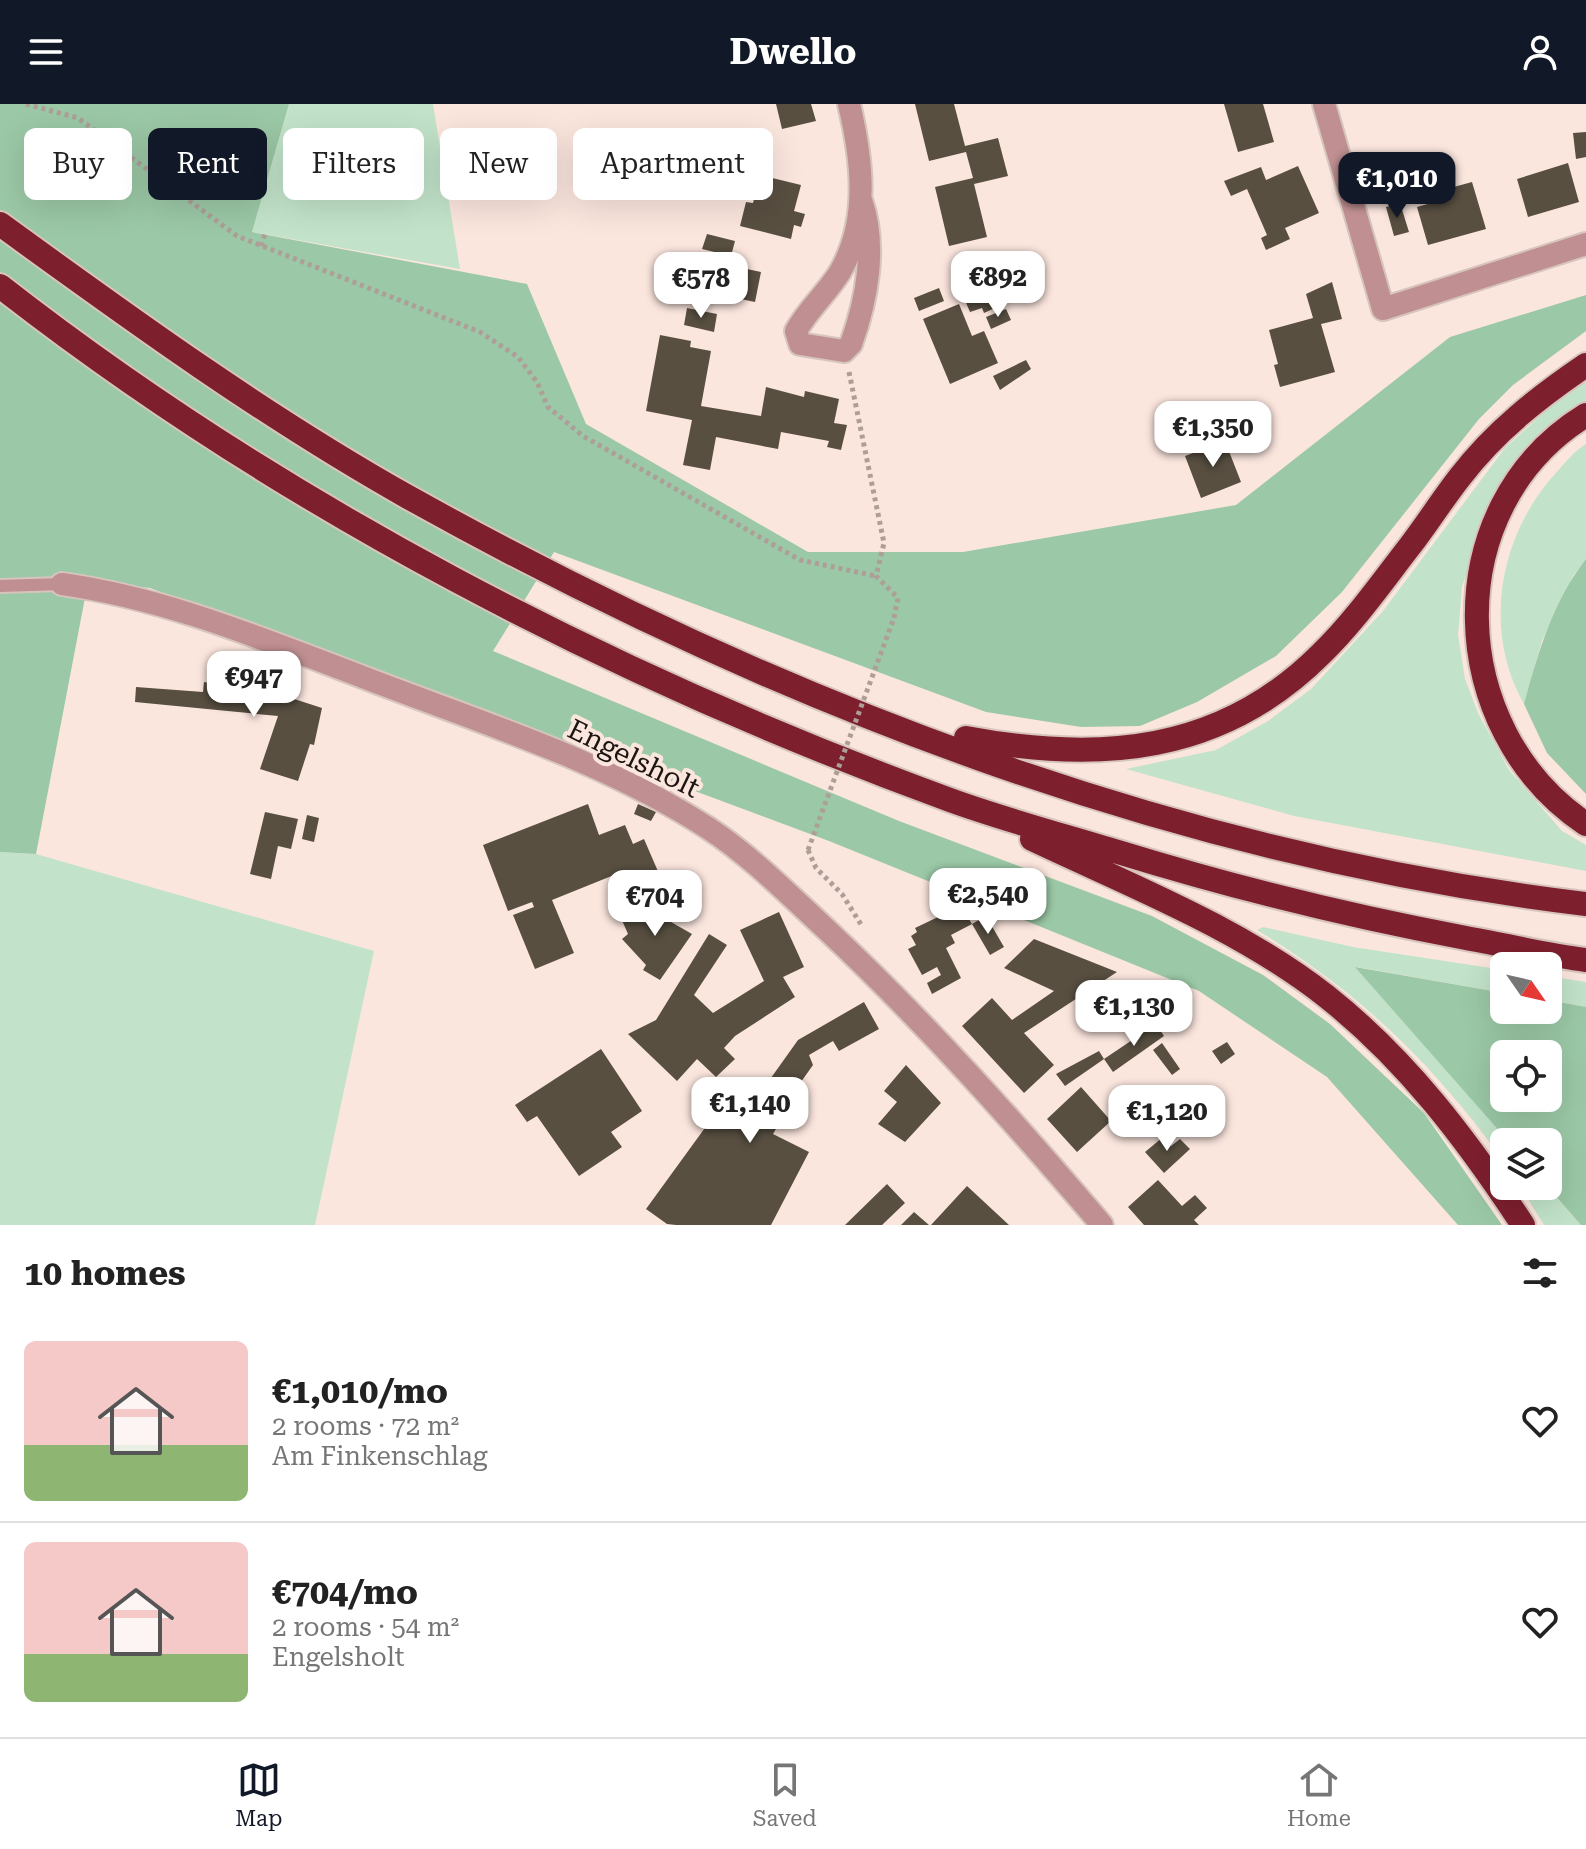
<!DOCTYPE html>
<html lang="en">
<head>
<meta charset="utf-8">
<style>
	:root { --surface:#fff; --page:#f6f6f6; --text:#222; --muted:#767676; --line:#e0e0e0; --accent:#111827 }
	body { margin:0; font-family:"Roboto Serif",serif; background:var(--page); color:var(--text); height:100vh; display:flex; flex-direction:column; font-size:30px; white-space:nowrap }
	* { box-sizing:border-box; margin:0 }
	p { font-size:26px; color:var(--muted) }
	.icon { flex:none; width:44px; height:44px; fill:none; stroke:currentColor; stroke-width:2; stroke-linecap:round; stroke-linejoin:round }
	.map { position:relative; height:1121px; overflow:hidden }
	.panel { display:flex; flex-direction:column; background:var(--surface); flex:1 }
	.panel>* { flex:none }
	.guide { position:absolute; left:24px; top:24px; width:800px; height:72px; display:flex; gap:16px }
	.needle { width:52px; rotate:124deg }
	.controls { position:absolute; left:1490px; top:848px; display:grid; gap:16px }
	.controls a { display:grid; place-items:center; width:72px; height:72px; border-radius:12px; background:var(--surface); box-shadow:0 8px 32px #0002; font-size:40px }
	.price { position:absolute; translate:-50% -68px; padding:0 18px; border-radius:16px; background:#fff; color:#222; font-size:26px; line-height:52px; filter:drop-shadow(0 2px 4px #0008) }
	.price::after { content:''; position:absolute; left:50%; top:48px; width:24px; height:18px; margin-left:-12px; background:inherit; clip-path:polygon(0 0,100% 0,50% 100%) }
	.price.selected { background:var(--accent); color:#fff }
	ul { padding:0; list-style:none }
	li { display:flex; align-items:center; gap:24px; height:200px; padding:0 24px }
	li+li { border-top:2px solid var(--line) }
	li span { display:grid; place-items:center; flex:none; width:224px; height:160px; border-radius:12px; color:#555 }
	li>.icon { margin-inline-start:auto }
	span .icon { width:96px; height:96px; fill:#fffc; stroke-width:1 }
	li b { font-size:34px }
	h2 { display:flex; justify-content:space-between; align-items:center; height:96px; padding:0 24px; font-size:34px }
	.tag { padding:0 28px; border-radius:12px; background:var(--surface); box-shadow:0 8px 32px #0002; font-size:28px; line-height:72px }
	.tag.selected { background:var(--accent); color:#fff }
	header { display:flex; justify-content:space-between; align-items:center; height:104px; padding:0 24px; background:var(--accent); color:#fff; font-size:36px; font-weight:700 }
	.tab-bar { display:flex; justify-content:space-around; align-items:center; height:112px; border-top:2px solid var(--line); background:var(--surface); font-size:22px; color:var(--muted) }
	.tab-bar a { display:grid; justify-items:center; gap:4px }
	.tab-bar .selected { color:var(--accent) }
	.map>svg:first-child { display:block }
</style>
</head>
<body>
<header><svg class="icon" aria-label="menu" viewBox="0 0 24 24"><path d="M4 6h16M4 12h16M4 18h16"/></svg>Dwello<svg class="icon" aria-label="person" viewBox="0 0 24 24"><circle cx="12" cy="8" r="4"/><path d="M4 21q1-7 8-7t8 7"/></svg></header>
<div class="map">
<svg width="1586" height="1121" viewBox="0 0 1586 1121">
	<rect width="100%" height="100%" fill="#fbe6de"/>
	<!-- green -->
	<path fill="#c2e3c9" d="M289 0H433L460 165 252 128Z
		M1586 278V300L1489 411 1462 482 1458 531 1465 575 1478 609 1509 666 1562 727 1586 741V767L1294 712 1126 665 1216 646 1268 617 1311 585 1383 507 1505 344 1558 296Z
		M1586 340V455L1573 472 1542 537 1524 600C1482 526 1499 432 1555 370 1565 359 1573 348 1586 340Z
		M0 748 36 750 374 847 315 1121H0Z
		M1263 823 1353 843 1504 866V889L1357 863 1509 1038H1504V1058C1434 960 1360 889 1257 826Z
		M1548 872 1586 878V903L1548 896Z
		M1520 1082H1547L1581 1121H1544Z"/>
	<!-- forest -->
	<path fill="#9bc8a6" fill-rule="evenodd" d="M0 0H289L252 128 527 180 586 320 808 448H963L1236 401 1450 233 1586 191V227L1513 281 1479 315 1342 488 1276 552 1197 598 1140 622 1081 623 986 608 554 448 493 547 899 717 1152 812 1263 871 1330 920 1424 1009 1502 1121H1458L1327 973 1199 887 829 737 150 484 88 478 36 750 0 748Z
		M1586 455V690L1547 649 1524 600C1538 549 1553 497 1586 455Z
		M1355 863 1504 889V906H1548V896L1586 903V1121H1581L1547 1082 1548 1038H1509ZM1548 950V994H1504V950Z"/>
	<!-- building -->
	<path fill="#584f41" d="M776 0H811L816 17 782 25Z
		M915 0H954L965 42 998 34 1008 72 974 80 987 133 949 142 935 83 973 74 966 48 929 57Z
		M1224 0H1263L1274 38 1238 48Z
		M1586 28V53L1576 55 1573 29Z
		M1568 59 1579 98 1528 113 1517 75Z
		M1298 62 1319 109 1285 124 1290 135 1266 146 1261 134 1267 131 1247 85 1231 92 1224 77 1261 63 1266 76Z
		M760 71 801 81 794 107 805 110 801 123 794 121 791 135 740 122 746 98 753 99Z
		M1472 78 1486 125 1428 141 1417 103 1453 93 1450 84Z
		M1400 99 1409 128 1394 132 1386 103Z
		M707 130 735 137 731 152 702 145Z
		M1020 154 1024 163 1000 173 1010 197 984 209 982 204 970 208 958 180Z
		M728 161 761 168 755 198 721 191Z
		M1332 178 1342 215 1321 220 1335 268 1280 283 1274 261 1278 260 1269 226 1313 214 1306 190Z
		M939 184 944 197 919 207 914 194Z
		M959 200 972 232 984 227 998 259 950 280 923 215Z
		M687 204 717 210 714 228 684 221Z
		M1006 205 1011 216 991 225 986 213Z
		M660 231 691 237 690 243 711 247 701 302 761 312 766 283 804 293 805 287 839 295 834 319 847 321 841 346 827 343 829 337 781 328 778 345 716 333 710 366 683 361 692 316 646 307Z
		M1026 256 1031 265 1000 286 993 272Z
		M1225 337 1241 378 1201 394 1185 352Z
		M204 578 285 592 322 604 314 641 310 640 298 677 260 665 278 612 135 598 136 583 203 588Z
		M588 700 599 731 625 721 633 740 644 735 660 772 645 779 653 796 629 805 614 771 552 796 574 849 535 865 513 811 534 803 532 798 508 807 483 741Z
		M638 700 656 708 651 717 634 710Z
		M265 708 298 715 291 745 278 742 271 775 250 770Z
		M307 711 319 714 314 738 302 735Z
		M662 796 671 818 692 830 660 876 643 866 646 861 622 835 628 830 621 814Z
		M961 802 972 820 951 831 955 839 946 844 961 874 932 890 927 879 941 871 937 863 922 871 908 845 916 841 911 832 917 828 915 824Z
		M779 808 804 863 783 873 795 893 735 932 724 944 735 955 716 973 697 955 677 977 628 930 656 916 709 830 727 841 694 891 713 909 764 877 740 826Z
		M986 812 1004 843 990 851 972 820Z
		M1034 835 1117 868 1024 929 1054 961 1024 989 962 922 992 894 1012 916 1054 887 1004 864Z
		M1098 887 1109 894 1091 906 1084 896Z
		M864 898 879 925 839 947 833 937 809 951 813 961 774 1016 779 1020 773 1030 809 1048 771 1121H676L667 1120 646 1105 731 988 751 1002 798 936Z
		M1156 920 1164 932 1113 968 1104 955Z
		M1227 938 1235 950 1221 960 1212 947Z
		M1162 939 1180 965 1172 971 1153 946Z
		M601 945 642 1007 611 1028 622 1043 579 1072 537 1012 527 1018 515 1001Z
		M1099 947 1104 955 1065 982 1056 970Z
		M906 961 941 999 905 1038 878 1020 897 998 884 987Z
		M1081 983 1111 1017 1077 1048 1047 1015Z
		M1163 1033 1171 1042 1180 1035 1190 1045 1164 1069 1145 1048Z
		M1158 1076 1182 1102 1195 1091 1207 1104 1194 1116 1199 1121H1144L1128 1103Z
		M887 1080 905 1099 882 1121H845Z
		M967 1082 1009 1121H931Z
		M914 1108 929 1121H901Z"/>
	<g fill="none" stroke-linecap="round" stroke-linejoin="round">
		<defs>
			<path id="service" d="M0 482 62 480"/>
			<path id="minor" d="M849 0C862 55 870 116 840 168 827 189 808 205 796 227L800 240 844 247 851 240C867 196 877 141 861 96
				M1324 0 1383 205 1586 140
				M62 480C169 495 267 537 368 575 482 619 605 657 708 724 751 752 789 791 827 826 926 919 1014 1018 1102 1121"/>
			<path id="motorway" d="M0 120C132 216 266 313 408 393 770 595 1172 751 1586 800
				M0 182C283 403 614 573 950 696 1005 716 1062 731 1118 748 1232 783 1348 812 1466 834 1505 841 1546 851 1586 856
				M1586 311C1436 403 1445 626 1586 720
				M966 634C1099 659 1221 650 1321 550 1354 518 1382 478 1410 442 1427 420 1442 396 1460 373 1495 327 1539 293 1586 261
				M1032 735C1131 782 1239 824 1326 892 1407 956 1467 1036 1523 1121"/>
		</defs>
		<!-- service casing -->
		<use href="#service" stroke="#d7c5bd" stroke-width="16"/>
		<!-- minor casing -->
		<use href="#minor" stroke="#d7c5bd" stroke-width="26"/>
		<!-- motorway casing -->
		<use href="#motorway" stroke="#d7c5bd" stroke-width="28"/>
		<!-- path -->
		<path stroke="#ae9e98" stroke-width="5" stroke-dasharray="4 4" stroke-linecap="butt" d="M26 0 78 14 237 132 480 228 518 253 537 278 548 303 583 332 800 456 876 472
			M261 142 265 130
			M849 268 884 439 876 472 898 494 894 514
			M808 746 816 764 842 790 862 822"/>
		<!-- service -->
		<use href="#service" stroke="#bf8f91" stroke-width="12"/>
		<!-- minor -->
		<use href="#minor" stroke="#bf8f91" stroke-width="22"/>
		<!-- motorway -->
		<use href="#motorway" stroke="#7e1f2e" stroke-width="24"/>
		<!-- path-bridge -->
		<path stroke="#ae9e98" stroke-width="5" stroke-dasharray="4 4" stroke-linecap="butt" d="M808 746 894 514"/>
	</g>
	<g text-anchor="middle" stroke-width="8" stroke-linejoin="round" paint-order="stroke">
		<!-- street labels -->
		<g font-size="28" fill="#1c1512" stroke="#fbe6de">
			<text transform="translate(634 654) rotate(26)" y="10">Engelsholt</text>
		</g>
	</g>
</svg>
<div class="controls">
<a><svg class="needle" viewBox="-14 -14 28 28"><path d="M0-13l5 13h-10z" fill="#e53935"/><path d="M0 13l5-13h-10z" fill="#767676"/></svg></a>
<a><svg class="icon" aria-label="locate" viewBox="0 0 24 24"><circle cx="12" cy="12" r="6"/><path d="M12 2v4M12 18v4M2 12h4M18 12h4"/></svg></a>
<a><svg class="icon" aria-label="layers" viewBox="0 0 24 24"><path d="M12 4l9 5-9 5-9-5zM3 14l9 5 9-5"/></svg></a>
</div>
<b class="price selected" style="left:1397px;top:116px">€1,010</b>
<b class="price" style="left:998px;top:215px">€892</b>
<b class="price" style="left:701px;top:216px">€578</b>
<b class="price" style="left:1213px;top:365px">€1,350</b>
<b class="price" style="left:254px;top:615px">€947</b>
<b class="price" style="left:988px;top:832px">€2,540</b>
<b class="price" style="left:655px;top:834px">€704</b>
<b class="price" style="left:1134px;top:944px">€1,130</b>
<b class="price" style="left:750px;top:1041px">€1,140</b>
<b class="price" style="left:1167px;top:1049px">€1,120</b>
<div class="guide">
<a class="tag">Buy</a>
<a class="tag selected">Rent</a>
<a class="tag">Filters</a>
<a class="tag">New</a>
<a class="tag">Apartment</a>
</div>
</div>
<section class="panel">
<h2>10 homes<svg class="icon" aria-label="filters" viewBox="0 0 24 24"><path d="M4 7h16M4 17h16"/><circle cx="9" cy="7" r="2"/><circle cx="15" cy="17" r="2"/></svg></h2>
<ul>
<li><span style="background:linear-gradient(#f6c9c9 65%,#8fb573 0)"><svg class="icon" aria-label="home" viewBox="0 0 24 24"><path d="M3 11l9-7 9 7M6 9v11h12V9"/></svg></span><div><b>€1,010/mo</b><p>2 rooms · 72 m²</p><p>Am Finkenschlag</p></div><svg class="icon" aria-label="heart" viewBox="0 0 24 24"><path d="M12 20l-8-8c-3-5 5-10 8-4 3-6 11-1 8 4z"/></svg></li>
<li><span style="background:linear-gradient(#f6c9c9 70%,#8fb573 0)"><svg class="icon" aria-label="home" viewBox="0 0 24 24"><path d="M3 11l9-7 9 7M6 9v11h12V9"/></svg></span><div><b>€704/mo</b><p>2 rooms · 54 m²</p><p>Engelsholt</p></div><svg class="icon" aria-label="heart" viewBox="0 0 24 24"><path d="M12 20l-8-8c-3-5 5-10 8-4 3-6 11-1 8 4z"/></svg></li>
</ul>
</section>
<nav class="tab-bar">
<a class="selected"><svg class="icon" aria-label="map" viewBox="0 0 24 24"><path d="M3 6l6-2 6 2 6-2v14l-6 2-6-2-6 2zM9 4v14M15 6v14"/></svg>Map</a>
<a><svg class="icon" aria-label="saved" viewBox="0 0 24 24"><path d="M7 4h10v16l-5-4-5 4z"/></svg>Saved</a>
<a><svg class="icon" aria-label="home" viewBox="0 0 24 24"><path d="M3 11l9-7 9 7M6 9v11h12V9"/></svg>Home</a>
</nav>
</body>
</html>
